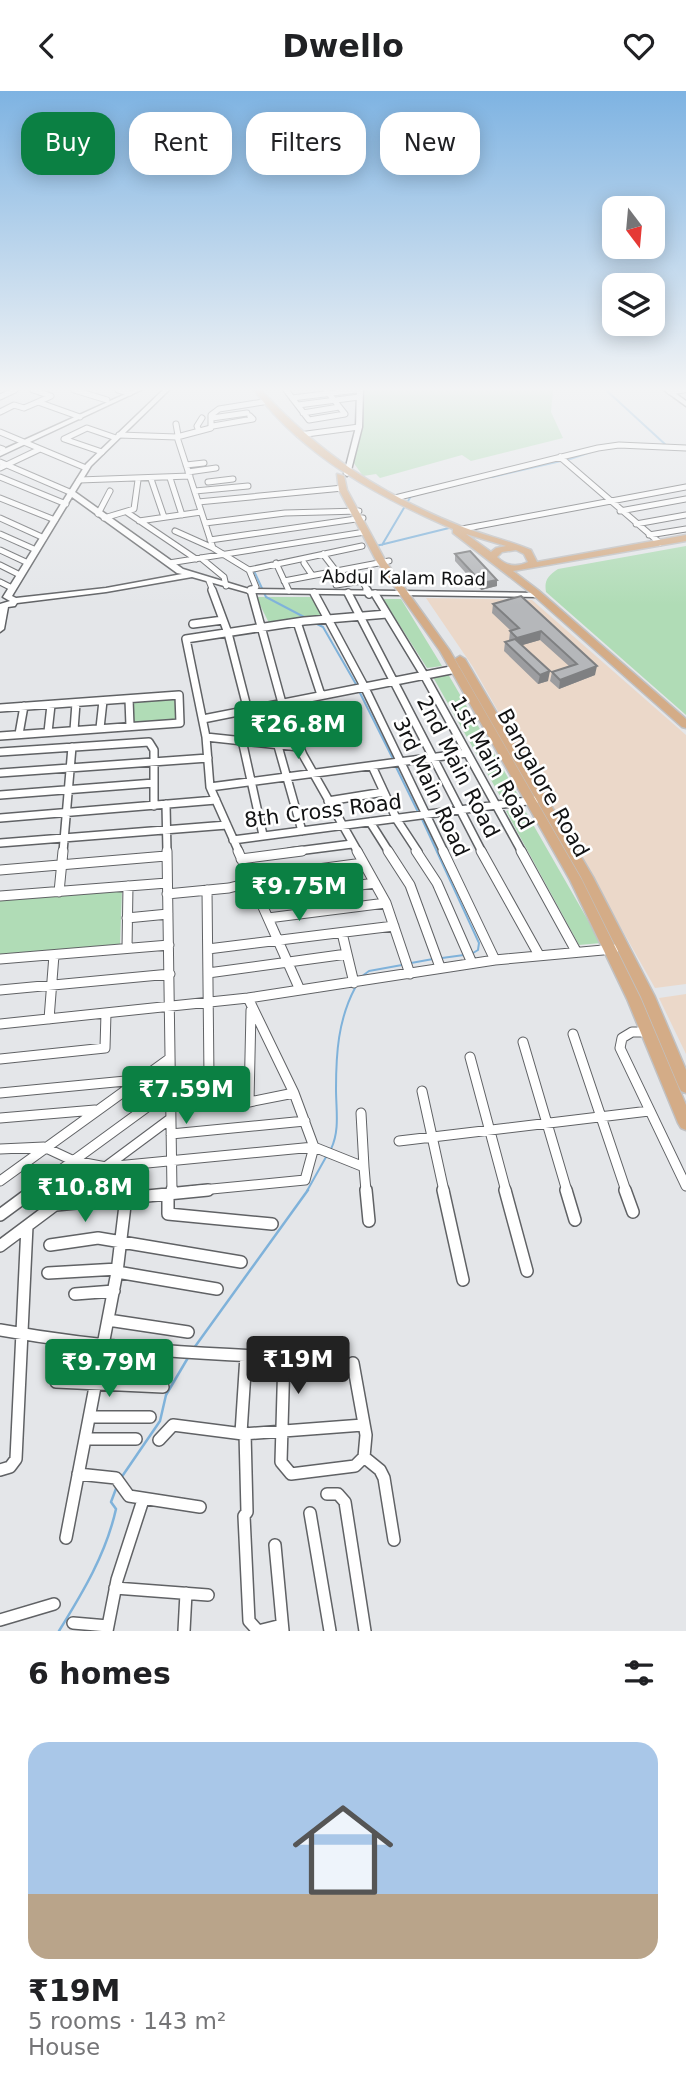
<!DOCTYPE html>
<html lang="en">
<head>
<meta charset="utf-8">
<style>
	:root { --surface:#fff; --page:#f6f6f6; --text:#202124; --muted:#757577; --accent:#0b8043 }
	body { margin:0; font-family:"DejaVu Sans",sans-serif; background:var(--page); color:var(--text); height:100vh; display:flex; flex-direction:column; font-size:26px; white-space:nowrap }
	* { box-sizing:border-box; margin:0 }
	p { font-size:23px; color:var(--muted) }
	.icon { flex:none; width:38px; height:38px; fill:none; stroke:currentColor; stroke-width:2; stroke-linecap:round; stroke-linejoin:round }
	.map { position:relative; height:1540px; overflow:hidden }
	.drawer { display:flex; flex-direction:column; background:var(--surface); flex:1 }
	.drawer>* { flex:none }
	.hud { position:absolute; left:21px; top:21px; width:644px; height:63px; display:flex; gap:14px }
	.needle { width:46px; rotate:164deg }
	.controls { position:absolute; left:602px; top:105px; display:grid; gap:14px }
	.controls a { display:grid; place-items:center; width:63px; height:63px; border-radius:14px; background:var(--surface); box-shadow:0 4px 18px #0003; font-size:35px }
	.price { position:absolute; translate:-50% -60px; padding:0 16px; border-radius:7px; background:var(--accent); color:#fff; font-size:23px; line-height:46px; filter:drop-shadow(0 2px 4px #0008) }
	.price::after { content:''; position:absolute; left:50%; top:42px; width:21px; height:16px; margin-left:-10px; background:inherit; clip-path:polygon(0 0,100% 0,50% 100%) }
	.price.on { background:#222; color:#fff }
	ul { padding:0; list-style:none }
	li { display:grid; align-content:center; gap:14px; height:371px; padding:0 28px }
	li span { display:grid; place-items:center; height:217px; border-radius:21px; color:#555 }
	li>.icon { margin-inline-start:auto }
	span .icon { width:126px; height:126px; fill:#fffc; stroke-width:1 }
	li b { font-size:30px }
	h2 { display:flex; justify-content:space-between; align-items:center; height:84px; padding:0 28px; font-size:30px }
	.chip { padding:0 24px; border-radius:21px; background:var(--surface); box-shadow:0 4px 18px #0003; font-size:24px; line-height:63px }
	.chip.on { background:var(--accent); color:#fff }
	header { display:flex; justify-content:space-between; align-items:center; height:91px; padding:0 28px; background:var(--surface); font-size:32px; font-weight:700 }
	.map>svg:first-child { display:block }
</style>
</head>
<body>
<header><svg class="icon" aria-label="back" viewBox="0 0 24 24"><path d="M15 5l-7 7 7 7"/></svg>Dwello<svg class="icon" aria-label="heart" viewBox="0 0 24 24"><path d="M12 20l-8-8c-3-5 5-10 8-4 3-6 11-1 8 4z"/></svg></header>
<div class="map">
<svg width="686" height="1540" viewBox="0 0 686 1540">
	<rect width="100%" height="100%" fill="#e4e6e9"/>
	<!-- education -->
	<path fill="#ebd8c9" d="M426 507 532 509 686 644V893L655 897 473 576Z
		M686 903V963L659 907Z"/>
	<!-- green -->
	<path fill="#b0dcb6" d="M365 299H553L551 321 563 347 471 370 462 364 380 387 376 383 363 385 353 371 363 337Z
		M686 455V624L546 501C544 489 548 485 558 478Z
		M256 506H313L322 526 269 532Z
		M383 508H401L442 575 427 577Z
		M448 583 521 709 504 712 433 586Z
		M176 606 177 630 133 633V610Z
		M523 716 601 852 579 854 506 720Z
		M122 799 120 855 0 865V808Z"/>
	<g fill="none" stroke-linecap="round" stroke-linejoin="round">
		<!-- stream-far1 -->
		<path stroke="#7fb2da" stroke-width="2" d="M606 299 667 355
			M567 369 591 361
			M492 386 561 370
			M382 454 411 405
			M376 455 449 437
			M254 480 266 506 306 527
			M317 533 323 536 357 595
			M359 600 394 670
			M396 676 418 721
			M421 726 479 852 478 859 473 862
			M442 867 464 864
			M411 872 433 868
			M361 886 369 880 402 874
			M331 1058C340 1039 336 1019 336 998 336 963 338 929 355 897
			M307 1100 326 1066"/>
		<!-- stream -->
		<path stroke="#7fb2da" stroke-width="2.5" d="M194 1257 308 1099
			M121 1387 160 1330 166 1304 189 1265
			M59 1540C83 1501 106 1463 116 1418L111 1411 117 1395"/>
		<defs>
			<path id="street-far3" d="M33 299 51 305 38 311
				M74 299 107 309
				M118 299 130 302
				M286 299 309 329 345 323 326 299
				M670 301 684 299
				M0 306 15 299
				M292 307 357 299
				M298 314 359 306
				M0 321 14 314 24 317 38 311 80 326
				M303 322 339 316
				M212 327 247 322
				M176 333 178 344
				M213 335 253 328 250 325
				M199 340 197 335 202 327
				M0 341 86 377
				M119 344 177 346 211 337V324L219 318 263 311
				M299 344 359 336
				M177 346 213 457 249 479 362 455
				M0 357 3 358
				M102 361 64 348 87 337 116 347
				M560 366 660 452
				M0 371 72 402
				M186 374 204 372
				M0 377 40 358
				M188 381 216 377
				M0 386 66 413
				M170 387 182 424
				M151 388 164 426
				M79 389 190 385
				M208 391 233 388
				M195 400 248 395
				M0 407 55 429
				M395 407 598 357 619 354 686 357
				M198 411 343 397
				M620 420 686 408
				M128 422 196 468
				M98 423 110 400
				M0 427 44 447
				M104 427 134 418 138 389
				M139 430 201 421
				M205 432 285 422 359 420
				M636 433 686 424
				M462 438 686 396
				M175 440 213 457
				M0 443 36 459
				M649 444 686 438
				M210 449 363 427
				M0 459 28 472
				M323 463 336 480
				M201 467 224 486 226 495
				M169 472 365 441
				M276 472 289 500
				M304 472 312 484
				M0 474 20 484
				M249 479 256 496 249 500
				M357 482 368 500
				M209 490 213 500
				M284 490 389 470
				M0 491 12 497
				M336 494 362 490"/>
			<path id="street-far2" d="M212 499 228 542 256 651
				M251 499 282 612 303 664 358 761
				M367 499 369 503
				M314 502 364 595 444 761
				M348 502 482 761
				M375 503 423 582 522 761
				M297 531 321 604
				M193 533 223 529
				M129 608 130 635
				M0 617 179 604 180 632 0 645
				M203 628 456 578
				M100 637 103 610
				M74 639 76 612
				M48 641 51 614
				M19 643 24 615
				M206 646 299 656
				M242 649 263 744
				M278 655 302 740
				M0 661 149 651 154 659V715
				M372 675 397 729 418 761
				M0 682 208 667
				M210 696 467 662
				M0 704 154 692
				M328 710 384 701
				M166 713 167 761
				M0 727 216 709
				M370 731 389 761
				M233 749 535 709
				M0 752 227 734
				M63 761 72 656
				M239 761 210 696 206 646 186 548 304 530 387 523
				M290 761 352 753"/>
			<path id="street-far1" d="M167 760 172 1100
				M238 760 300 899
				M357 760 386 812 410 883
				M388 760 410 794 440 876
				M416 760 437 792 472 872
				M443 760 495 869
				M481 760 539 864
				M521 760 576 860
				M241 768 302 760
				M0 779 166 765
				M250 787 363 772
				M207 799 209 986
				M59 801 63 760
				M167 803 229 797 252 791
				M0 805 167 792
				M259 808 375 792
				M127 827 168 823
				M268 827 386 812
				M342 842 354 892
				M127 857 128 795
				M208 858 394 835
				M0 868 169 854
				M208 882 347 863
				M0 899 170 883
				M49 928 54 864
				M0 933 248 907 495 869 614 858
				M648 941H632L622 947 620 957 686 1095
				M573 943 626 1100
				M523 951 567 1100
				M470 966 506 1100
				M0 968 105 957 106 922
				M169 987 249 984
				M422 1000 444 1100
				M0 1002 136 989
				M249 1011 251 919
				M170 1014 249 1011 294 1002
				M361 1022 364 1076
				M0 1027 95 1019
				M171 1043 305 1030
				M399 1050 649 1020
				M0 1058 44 1056 74 1070 106 1076 314 1056 364 1076 366 1100
				M0 1090 169 968
				M32 1100 169 1000
				M73 1100 170 1028
				M191 1100 305 1089 314 1056 294 1002 248 907"/>
			<path id="street" d="M172 1099V1102
				M366 1099 369 1130
				M443 1099 463 1189
				M505 1099 527 1180
				M566 1099 575 1129
				M625 1099 633 1121
				M168 1103V1123L272 1133
				M56 1114 208 1099
				M0 1124 34 1099
				M50 1154 98 1147 241 1171
				M0 1155 75 1099
				M117 1181 217 1198
				M48 1182 118 1178
				M75 1203 114 1200
				M108 1229 188 1241
				M0 1239C105 1258 210 1264 316 1267
				M284 1266 281 1371 291 1383 355 1375 364 1366 366 1344 353 1272
				M56 1291 163 1296
				M90 1326H150
				M241 1342 246 1265
				M245 1342 247 1421 244 1425 249 1530 258 1540 282 1534
				M86 1348H136
				M159 1349 173 1334 243 1343 363 1334
				M364 1366 380 1379 384 1387 394 1449
				M0 1379 10 1376 16 1368 27 1135
				M78 1383 116 1387 129 1405 200 1416
				M327 1403H338L345 1411 365 1540
				M310 1422 330 1540
				M66 1447 117 1181 126 1106
				M275 1454 283 1540
				M115 1497 208 1504
				M0 1529 54 1513
				M73 1532 108 1535
				M107 1540 117 1489 143 1409
				M184 1540 186 1502"/>
			<path id="secondary" d="M134 299H141L0 365V360Z
				M163 299H169L91 375 75 401 183 478 249 498 538 502 542 504 538 506 249 502 192 486 106 501 17 512 15 515 8 516 4 538 0 541V513L10 510 3 506 86 373ZM72 406 177 482 182 483 106 497 16 507 12 505Z
				M357 299H363L362 336 350 383 347 385 344 383 356 336Z
				M664 299H671L686 310V315Z"/>
			<path id="primary" d="M254 299H261C320 363 379 402 460 435 483 444 508 449 531 459L537 471 686 444V450L513 480 538 499 686 628V637L682 636 532 503 453 442V438C379 406 303 365 254 299ZM466 443 506 455 496 457 491 461ZM516 459 524 463 528 471C516 477 506 475 497 466L502 461Z
				M337 383 344 385 347 399 386 471 450 560 582 789 641 908 686 1014V1039L681 1037 678 1032 627 908 570 789 440 560 377 471 339 399Z
				M460 565 465 568 593 786 655 906 686 979V1002L681 1000 679 996 641 906 581 786 455 568Z"/>
		</defs>
		<!-- street-far3 casing -->
		<use href="#street-far3" stroke="#606265" stroke-width="7"/>
		<!-- street-far2 casing -->
		<use href="#street-far2" stroke="#606265" stroke-width="10"/>
		<!-- street-far1 casing -->
		<use href="#street-far1" stroke="#606265" stroke-width="11"/>
		<!-- street casing -->
		<use href="#street" stroke="#606265" stroke-width="14"/>
		<!-- secondary casing -->
		<use href="#secondary" stroke="#606265" stroke-width="3"/>
		<!-- primary casing -->
		<use href="#primary" stroke="#c1c1c2" stroke-width="3"/>
		<!-- street-far3 -->
		<use href="#street-far3" stroke="#fff" stroke-width="5"/>
		<!-- street-far2 -->
		<use href="#street-far2" stroke="#fff" stroke-width="7"/>
		<!-- street-far1 -->
		<use href="#street-far1" stroke="#fff" stroke-width="9"/>
		<!-- street -->
		<use href="#street" stroke="#fff" stroke-width="11"/>
		<!-- secondary -->
		<use href="#secondary" fill="#fff" fill-rule="evenodd"/>
		<!-- primary -->
		<use href="#primary" fill="#d4ac87" fill-rule="evenodd"/>
	</g>
	<!-- wall -->
	<path fill="#9c9da0" d="M455 463 497 495 481 499 455 470Z
		M521 505 595 584 559 598 550 590 552 581 569 575 540 549 522 554 548 590 538 593 504 560 505 551 509 550 510 540H511L492 522 493 513Z"/>
	<!-- shaded-wall -->
	<path fill="#7f8082" d="M497 489V495L481 499 482 492Z
		M541 540 540 549 516 556 517 547Z
		M597 575 595 584 559 598 560 589Z
		M550 580 548 590 538 593 540 584Z"/>
	<!-- building -->
	<path fill="#b5b7ba" stroke="#7f8082" stroke-width="2" d="M470 460 497 489 482 492 455 463Z
		M521 505 597 575 560 589 552 581 577 573 541 540 517 547 510 540 519 537 493 513Z
		M515 548 550 580 540 584 505 551Z"/>
	<!-- sky -->
	<linearGradient id="sky" x2="0" y2="1"><stop stop-color="#7eb3e2"/><stop offset="0.58" stop-color="#f3f4f5"/><stop offset="1" stop-color="#f3f4f5" stop-opacity="0"/></linearGradient>
	<rect width="686" height="514" fill="url(#sky)"/>
	<g text-anchor="middle" stroke-width="5" stroke-linejoin="round" paint-order="stroke">
		<!-- far-street labels -->
		<g font-size="18" fill="#111213" stroke="#fff">
			<text transform="translate(404 487) rotate(1)" y="6">Abdul Kalam Road</text>
		</g>
		<!-- street labels -->
		<g font-size="21" fill="#111213" stroke="#fff">
			<text transform="translate(492 672) rotate(61)" y="7">1st Main Road</text>
			<text transform="translate(458 676) rotate(63)" y="7">2nd Main Road</text>
			<text transform="translate(543 692) rotate(61)" y="7">Bangalore Road</text>
			<text transform="translate(431 696) rotate(65)" y="7">3rd Main Road</text>
			<text transform="translate(323 720) rotate(-7)" y="7">8th Cross Road</text>
		</g>
	</g>
</svg>
<div class="controls">
<a><svg class="needle" viewBox="-14 -14 28 28"><path d="M0-13l5 13h-10z" fill="#e53935"/><path d="M0 13l5-13h-10z" fill="#757577"/></svg></a>
<a><svg class="icon" aria-label="layers" viewBox="0 0 24 24"><path d="M12 4l9 5-9 5-9-5zM3 14l9 5 9-5"/></svg></a>
</div>
<b class="price" style="left:298px;top:670px">₹26.8M</b>
<b class="price" style="left:299px;top:832px">₹9.75M</b>
<b class="price" style="left:186px;top:1035px">₹7.59M</b>
<b class="price" style="left:85px;top:1133px">₹10.8M</b>
<b class="price on" style="left:298px;top:1305px">₹19M</b>
<b class="price" style="left:109px;top:1308px">₹9.79M</b>
<div class="hud">
<a class="chip on">Buy</a>
<a class="chip">Rent</a>
<a class="chip">Filters</a>
<a class="chip">New</a>
</div>
</div>
<section class="drawer">
<h2>6 homes<svg class="icon" aria-label="filters" viewBox="0 0 24 24"><path d="M4 7h16M4 17h16"/><circle cx="9" cy="7" r="2"/><circle cx="15" cy="17" r="2"/></svg></h2>
<ul>
<li><span style="background:linear-gradient(#a9c7e8 70%,#b9a48a 0)"><svg class="icon" aria-label="home" viewBox="0 0 24 24"><path d="M3 11l9-7 9 7M6 9v11h12V9"/></svg></span><div><b>₹19M</b><p>5 rooms · 143 m²</p><p>House</p></div></li>
</ul>
</section>
</body>
</html>
